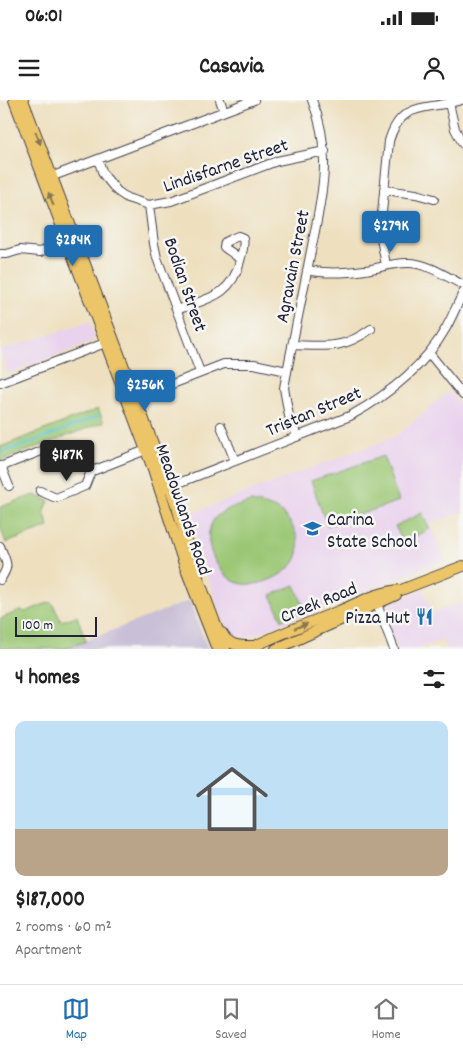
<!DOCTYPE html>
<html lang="en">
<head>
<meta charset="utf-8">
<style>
	:root { --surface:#fff; --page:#f6f6f6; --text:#222; --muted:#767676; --line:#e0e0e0; --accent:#1f6fb2 }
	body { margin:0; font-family:Dekko,sans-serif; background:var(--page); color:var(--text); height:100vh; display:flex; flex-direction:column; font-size:19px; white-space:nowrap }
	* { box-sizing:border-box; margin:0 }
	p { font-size:16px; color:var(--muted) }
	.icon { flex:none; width:28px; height:28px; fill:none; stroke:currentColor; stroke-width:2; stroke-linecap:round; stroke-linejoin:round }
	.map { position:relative; height:549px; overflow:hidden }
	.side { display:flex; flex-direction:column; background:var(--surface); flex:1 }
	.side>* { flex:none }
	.scale { position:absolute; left:15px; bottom:12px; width:82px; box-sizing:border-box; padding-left:5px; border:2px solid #22223b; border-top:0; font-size:14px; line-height:18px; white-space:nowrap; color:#22223b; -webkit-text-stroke:4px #f6f6f2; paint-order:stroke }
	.price { position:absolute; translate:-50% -42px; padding:0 11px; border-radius:5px; background:var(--accent); color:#fff; font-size:16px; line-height:32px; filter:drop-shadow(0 1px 2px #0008) }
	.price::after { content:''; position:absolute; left:50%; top:30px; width:15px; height:11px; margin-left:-8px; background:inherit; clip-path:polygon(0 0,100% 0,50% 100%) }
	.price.active { background:#222; color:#fff }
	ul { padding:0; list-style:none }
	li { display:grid; align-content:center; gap:10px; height:265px; padding:0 15px }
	li span { display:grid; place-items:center; height:155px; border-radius:10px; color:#555 }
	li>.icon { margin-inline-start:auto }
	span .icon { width:90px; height:90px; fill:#fffc; stroke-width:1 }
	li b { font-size:21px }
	h2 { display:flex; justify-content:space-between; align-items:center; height:60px; padding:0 15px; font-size:21px }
	.status { display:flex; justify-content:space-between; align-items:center; height:35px; padding:0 25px; background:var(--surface); direction:ltr }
	.status svg { height:14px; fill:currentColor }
	header { display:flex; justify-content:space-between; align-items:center; height:65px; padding:0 15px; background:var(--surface); font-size:22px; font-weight:700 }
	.menu { display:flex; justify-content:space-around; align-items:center; height:70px; border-top:1px solid var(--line); background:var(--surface); font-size:14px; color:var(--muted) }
	.menu a { display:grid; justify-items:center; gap:2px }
	.menu .active { color:var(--accent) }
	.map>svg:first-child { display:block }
</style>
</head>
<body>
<div class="status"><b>06:01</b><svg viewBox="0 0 49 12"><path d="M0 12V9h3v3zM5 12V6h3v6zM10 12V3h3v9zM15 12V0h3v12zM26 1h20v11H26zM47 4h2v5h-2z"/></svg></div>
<header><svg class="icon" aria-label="menu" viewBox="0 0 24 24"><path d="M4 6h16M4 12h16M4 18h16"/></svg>Casavia<svg class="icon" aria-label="person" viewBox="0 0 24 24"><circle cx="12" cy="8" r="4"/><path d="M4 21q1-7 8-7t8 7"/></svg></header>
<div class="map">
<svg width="463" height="549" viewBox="0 0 463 549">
	<rect width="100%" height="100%" fill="#f6f6f2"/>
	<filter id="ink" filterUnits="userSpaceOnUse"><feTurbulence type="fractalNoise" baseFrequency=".02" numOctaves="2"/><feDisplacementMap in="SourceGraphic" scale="10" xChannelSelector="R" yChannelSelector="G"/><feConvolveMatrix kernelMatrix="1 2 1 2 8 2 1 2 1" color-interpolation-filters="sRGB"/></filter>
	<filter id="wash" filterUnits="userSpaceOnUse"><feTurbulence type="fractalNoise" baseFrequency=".0096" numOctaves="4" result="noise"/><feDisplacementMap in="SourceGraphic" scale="20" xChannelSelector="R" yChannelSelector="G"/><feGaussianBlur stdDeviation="1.12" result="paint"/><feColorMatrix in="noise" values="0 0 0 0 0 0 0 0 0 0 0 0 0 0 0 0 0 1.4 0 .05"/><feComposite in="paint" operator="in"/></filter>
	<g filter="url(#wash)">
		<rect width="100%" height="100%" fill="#eee0bf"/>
		<!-- built -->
		<path fill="#e9d2ed" d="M89 221 95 237 92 242 8 274 0 251Z
			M449 291 463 308V411L430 424 445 460 245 538 228 532 196 445 195 434 190 414 396 336Z
			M423 489 433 513 463 502V549H446L442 540 417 549H398L384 512 385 508 390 504Z"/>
		<!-- industrial -->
		<path fill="#c9bfd7" d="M191 500 192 509 208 549H64Z"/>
		<!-- green -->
		<path fill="#9bc774" stroke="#5e7458" d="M98 309 104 322 0 361V347Z
			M383 356 399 401 327 426 311 381Z
			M34 395 49 401 44 412 49 427 6 443 0 426V407Z
			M251 402C263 404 275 407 283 414 294 424 303 445 296 459 287 477 250 492 232 480 214 469 199 435 216 417 225 408 240 406 251 402Z
			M422 413 430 429 403 442 395 426Z
			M295 485 305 510 282 520 271 495Z
			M50 502 53 504 61 521 77 516 86 541 64 549H0V519L21 510 25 512Z"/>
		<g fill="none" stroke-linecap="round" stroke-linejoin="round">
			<!-- stream -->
			<path stroke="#5cc5d8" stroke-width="2" d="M0 353 38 340 98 316"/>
		</g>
	</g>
	<g filter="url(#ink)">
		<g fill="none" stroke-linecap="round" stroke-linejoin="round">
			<defs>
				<path id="minor" d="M220 0 224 11
					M449 3 455 29 463 44
					M98 59 103 74 117 91 127 98 149 105 171 101 277 61 325 51
					M48 78 254 0
					M384 90 416 94 434 99
					M149 105 154 144 157 158 200 272
					M0 154H7L20 150 40 152 50 148 62 149 69 146
					M386 165 380 133 389 41C401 0 426 11 461 0
					M307 170C326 174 345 173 365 170 380 168 394 162 410 163 429 164 447 177 463 185
					M177 210C208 198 231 197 240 161 242 153 245 146 243 138L238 136 225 142 224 147C229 152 235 153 240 160
					M292 245C326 246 342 250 371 229
					M429 253 463 295
					M0 283 105 243
					M136 298 224 264H254L287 271
					M221 326 235 361
					M297 336 289 316 284 288C292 245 301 203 309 161 320 103 335 57 312 0
					M1 366 9 386
					M0 367 44 350 95 370 146 350
					M166 388 350 316C388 295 424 267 446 228 452 217 457 205 463 193
					M40 391 56 398 85 386 92 369
					M0 446C6 463 11 464 0 480
					M375 499 394 549"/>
				<path id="major" d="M14 0 153 369 185 467 217 549
					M23 0 177 407 193 464 225 549
					M222 533C229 547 241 546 254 546
					M249 549C278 534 309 523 339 511 358 503 380 491 401 490L463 466
					M276 549 396 495"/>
			</defs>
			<!-- minor casing -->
			<use href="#minor" stroke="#413e4f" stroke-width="10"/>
			<!-- major casing -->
			<use href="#major" stroke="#413e4f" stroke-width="12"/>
			<!-- minor -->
			<use href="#minor" stroke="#fff" stroke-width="8"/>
			<!-- major -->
			<use href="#major" stroke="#ecc569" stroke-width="10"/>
		</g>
		<!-- one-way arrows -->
		<defs><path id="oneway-solid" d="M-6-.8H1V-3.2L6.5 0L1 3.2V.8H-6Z" transform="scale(1.25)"/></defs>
		<g fill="#877452">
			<use href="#oneway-solid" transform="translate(38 38) rotate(69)"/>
			<use href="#oneway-solid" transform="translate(51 99) rotate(-111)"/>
			<use href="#oneway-solid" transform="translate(301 526) rotate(-22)"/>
		</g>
	</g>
	<!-- icons -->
	<defs>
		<symbol id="school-bare" viewBox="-9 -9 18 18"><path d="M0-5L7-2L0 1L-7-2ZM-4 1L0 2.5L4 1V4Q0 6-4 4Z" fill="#1f6fb2" stroke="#f6f6f2" stroke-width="2.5" paint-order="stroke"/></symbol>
		<symbol id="restaurant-bare" viewBox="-9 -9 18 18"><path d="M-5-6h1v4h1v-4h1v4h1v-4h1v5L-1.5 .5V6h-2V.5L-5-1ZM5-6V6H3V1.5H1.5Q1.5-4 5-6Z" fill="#1f6fb2" stroke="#f6f6f2" stroke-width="2.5" paint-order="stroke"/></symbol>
	</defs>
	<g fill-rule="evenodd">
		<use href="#school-bare" x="300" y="416" width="25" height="25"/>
		<use href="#restaurant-bare" x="412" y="504" width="25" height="25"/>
	</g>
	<g text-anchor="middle" stroke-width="5" stroke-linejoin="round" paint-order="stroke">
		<!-- street labels -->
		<g font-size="19" fill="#22223b" stroke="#f6f6f2">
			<text transform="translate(225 64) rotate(-19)" y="7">Lindisfarne Street</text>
			<text transform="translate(291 166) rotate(-79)" y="7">Agravain Street</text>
			<text transform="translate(187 184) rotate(71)" y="7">Bodian Street</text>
			<text transform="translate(313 310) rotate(-23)" y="7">Tristan Street</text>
			<text transform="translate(185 409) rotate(71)" y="7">Meadowlands Road</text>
			<text transform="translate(318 501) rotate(-22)" y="7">Creek Road</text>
		</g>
		<!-- poi labels -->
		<g font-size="19" fill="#22223b" stroke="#f6f6f2" text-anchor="start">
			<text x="327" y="425">Carina<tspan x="327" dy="22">State School</tspan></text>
			<text x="410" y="523" text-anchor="end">Pizza Hut</text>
		</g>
	</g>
</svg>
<div class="scale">100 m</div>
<b class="price" style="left:391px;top:153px">$279K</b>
<b class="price" style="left:73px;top:167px">$284K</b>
<b class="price" style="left:145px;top:312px">$256K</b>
<b class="price active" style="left:67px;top:382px">$187K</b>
</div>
<section class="side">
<h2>4 homes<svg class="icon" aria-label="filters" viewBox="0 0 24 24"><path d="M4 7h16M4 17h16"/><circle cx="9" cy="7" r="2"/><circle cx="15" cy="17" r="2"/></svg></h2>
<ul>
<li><span style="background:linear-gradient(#bfe0f5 70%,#b9a48a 0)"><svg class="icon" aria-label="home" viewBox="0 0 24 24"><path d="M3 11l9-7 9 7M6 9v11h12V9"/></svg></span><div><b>$187,000</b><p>2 rooms · 60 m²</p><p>Apartment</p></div></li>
</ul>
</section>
<nav class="menu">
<a class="active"><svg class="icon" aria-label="map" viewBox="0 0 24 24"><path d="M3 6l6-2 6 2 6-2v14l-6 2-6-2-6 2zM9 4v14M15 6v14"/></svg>Map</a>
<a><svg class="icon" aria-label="saved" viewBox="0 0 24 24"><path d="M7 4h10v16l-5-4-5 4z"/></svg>Saved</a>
<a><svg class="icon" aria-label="home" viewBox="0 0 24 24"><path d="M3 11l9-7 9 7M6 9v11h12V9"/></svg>Home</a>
</nav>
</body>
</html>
